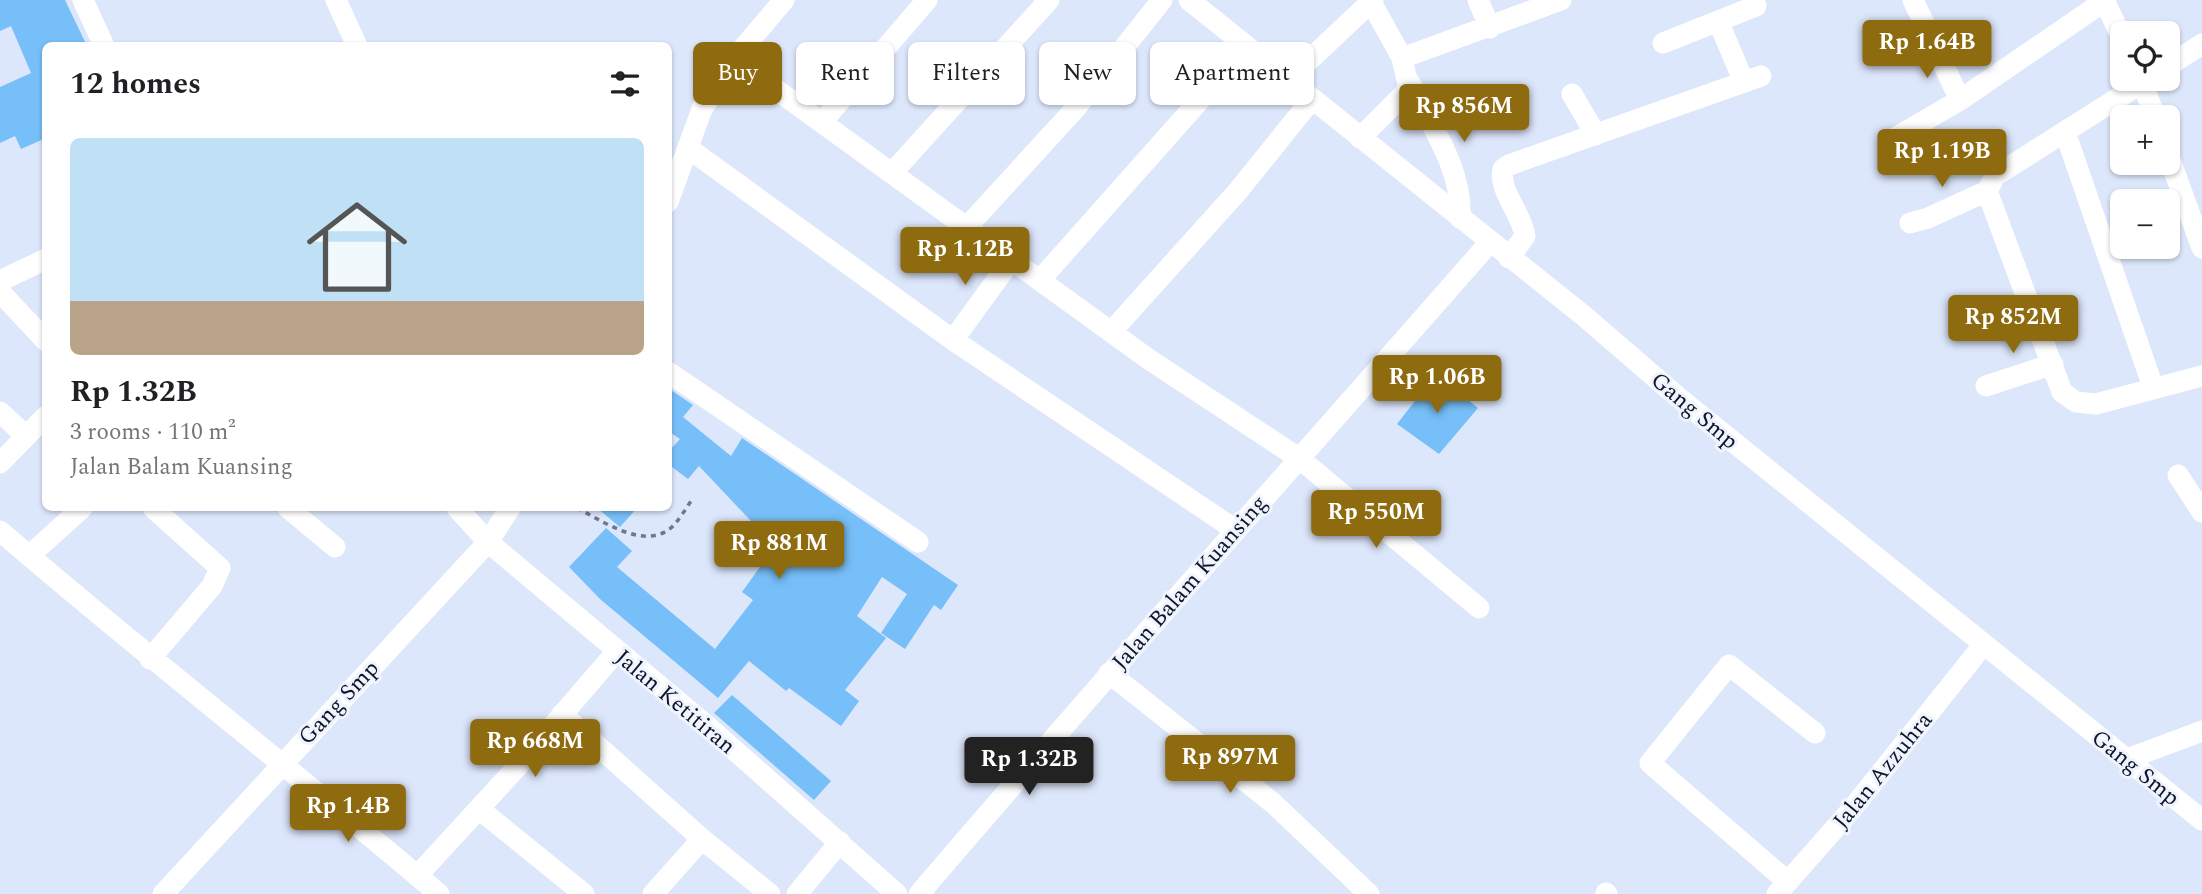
<!DOCTYPE html>
<html lang="en">
<head>
<meta charset="utf-8">
<style>
	:root { --surface:#fff; --page:#f2f2f2; --text:#202124; --muted:#757577; --accent:#8f6b10 }
	body { margin:0; font-family:Spectral,serif; background:var(--page); color:var(--text); height:100vh; display:flex; flex-direction:column; font-size:26px; white-space:nowrap }
	* { box-sizing:border-box; margin:0 }
	p { font-size:23px; color:var(--muted) }
	.icon { flex:none; width:38px; height:38px; fill:none; stroke:currentColor; stroke-width:2; stroke-linecap:round; stroke-linejoin:round }
	.map { position:relative; flex:1; overflow:hidden }
	.panel { position:absolute; left:42px; top:42px; width:630px; height:469px; display:flex; flex-direction:column; background:var(--surface); border-radius:10px; box-shadow:0 2px 5px #0004 }
	.panel>* { flex:none }
	.guide { position:absolute; left:693px; top:42px; width:665px; height:63px; display:flex; gap:14px }
	.tools { position:absolute; left:2110px; top:21px; display:grid; gap:14px }
	.tools a { display:grid; place-items:center; width:70px; height:70px; border-radius:10px; background:var(--surface); box-shadow:0 2px 5px #0004; font-size:35px }
	.price { position:absolute; translate:-50% -60px; padding:0 16px; border-radius:7px; background:var(--accent); color:#fff; font-size:23px; line-height:46px; filter:drop-shadow(0 2px 4px #0008) }
	.price::after { content:''; position:absolute; left:50%; top:42px; width:21px; height:16px; margin-left:-10px; background:inherit; clip-path:polygon(0 0,100% 0,50% 100%) }
	.price.on { background:#222; color:#fff }
	ul { padding:0; list-style:none }
	li { display:grid; align-content:center; gap:14px; height:371px; padding:0 28px }
	li span { display:grid; place-items:center; height:217px; border-radius:10px; color:#555 }
	li>.icon { margin-inline-start:auto }
	span .icon { width:126px; height:126px; fill:#fffc; stroke-width:1 }
	li b { font-size:30px }
	h2 { display:flex; justify-content:space-between; align-items:center; height:84px; padding:0 28px; font-size:30px }
	.chip { padding:0 24px; border-radius:10px; background:var(--surface); box-shadow:0 2px 5px #0004; font-size:24px; line-height:63px }
	.chip.on { background:var(--accent); color:#fff }
	.map>svg:first-child { display:block }
</style>
</head>
<body>
<div class="map">
<svg width="2202" height="894" viewBox="0 0 2202 894">
	<rect width="100%" height="100%" fill="#dde7fb"/>
	<!-- building -->
	<path fill="#77bff8" d="M0 0H65L87 46H46V138L21 149 15 136 0 143V87L31 73 11 26 0 31Z
		M1436 374 1478 408 1439 454 1397 424Z
		M668 388 693 405 683 417 731 456 742 438 958 585 941 610 934 605 905 649 881 633 907 594 882 577 857 616 886 638 845 690 859 701 841 726 789 688 786 691 749 661 718 698 600 599 569 567 606 528 632 551 617 567 715 649 753 600 742 592 770 553 742 535 751 521 699 466 688 479 668 464V452L680 439 671 433 668 436Z
		M597 508H637L620 527Z
		M732 695 831 781 814 800 714 713Z"/>
	<g fill="none" stroke-linecap="round" stroke-linejoin="round">
		<!-- path -->
		<path stroke="#6f788b" stroke-width="3.5" stroke-dasharray="5 5" stroke-linecap="butt" d="M577 508C603 521 647 553 674 525 681 517 687 507 693 498"/>
		<!-- minor -->
		<path stroke="#fff" stroke-width="21" d="M83 0 104 46
			M336 0 357 46
			M1189 0 1584 316 1679 398 2202 820
			M1478 0 1490 28
			M2104 0 2123 40
			M1371 2 1402 58
			M1718 21 1744 82
			M1663 43 1756 6
			M734 59 1147 358 1300 459 1479 608
			M2168 66 2202 44
			M2141 79 2155 117
			M2148 79 1995 176 1987 191 2062 392 2076 402 2096 404 2202 376
			M1288 80 1373 0
			M1410 83C1431 126 1463 170 1460 218
			M1572 94 1596 135
			M1960 100 2106 0
			M822 122 927 0
			M2065 132 2153 387
			M1360 138 1409 89 1402 58 1561 0
			M1888 142 1960 100 1913 0
			M688 148 953 340 1234 529
			M2168 154 2202 248
			M892 173 1049 0
			M668 202 702 109 734 59 784 0
			M1910 223 1928 218 1987 191
			M966 228 1075 109 1162 0
			M1509 258 1525 236C1522 213 1498 191 1503 169L1509 165 1761 76
			M1040 280 1247 47
			M0 281 46 259
			M0 292 46 341
			M1111 332 1238 191 1312 99
			M953 340 1012 259
			M668 372 918 542
			M1986 386 2053 364
			M0 412 26 436
			M0 463 46 416
			M2178 475 2202 512
			M288 508 335 547
			M457 508 488 542 705 724 897 894
			M0 531C144 655 294 771 439 894
			M29 556 82 508
			M150 659 212 586 220 568 153 508
			M1109 673 1273 803 1369 894
			M562 714 702 839 770 894
			M2127 759 2202 731
			M479 809 584 894
			M417 876 518 766 617 651
			M1788 882 1650 763 1729 665 1815 733
			M1606 893 1607 894
			M163 894 488 542 510 508
			M653 894 702 839
			M797 894 840 842
			M919 894C1107 674 1300 459 1490 242
			M1777 894 1852 809 1984 644"/>
	</g>
	<g text-anchor="middle" stroke-width="6" stroke-linejoin="round" paint-order="stroke">
		<!-- street labels -->
		<g font-size="23" fill="#0e1628" stroke="#eff4fe">
			<text transform="translate(1695 410) rotate(40)" y="8">Gang Smp</text>
			<text transform="translate(1189 582) rotate(-49)" y="8">Jalan Balam Kuansing</text>
			<text transform="translate(676 701) rotate(40)" y="8">Jalan Ketitiran</text>
			<text transform="translate(338 702) rotate(-47)" y="8">Gang Smp</text>
			<text transform="translate(2136 767) rotate(39)" y="8">Gang Smp</text>
			<text transform="translate(1882 770) rotate(-51)" y="8">Jalan Azzuhra</text>
		</g>
	</g>
</svg>
<div class="tools">
<a><svg class="icon" aria-label="locate" viewBox="0 0 24 24"><circle cx="12" cy="12" r="6"/><path d="M12 2v4M12 18v4M2 12h4M18 12h4"/></svg></a>
<a>+</a>
<a>−</a>
</div>
<b class="price" style="left:1927px;top:80px">Rp 1.64B</b>
<b class="price" style="left:1464px;top:144px">Rp 856M</b>
<b class="price" style="left:1942px;top:189px">Rp 1.19B</b>
<b class="price" style="left:965px;top:287px">Rp 1.12B</b>
<b class="price" style="left:2013px;top:355px">Rp 852M</b>
<b class="price" style="left:1437px;top:415px">Rp 1.06B</b>
<b class="price" style="left:1376px;top:550px">Rp 550M</b>
<b class="price" style="left:779px;top:581px">Rp 881M</b>
<b class="price" style="left:535px;top:779px">Rp 668M</b>
<b class="price" style="left:1230px;top:795px">Rp 897M</b>
<b class="price on" style="left:1029px;top:797px">Rp 1.32B</b>
<b class="price" style="left:348px;top:844px">Rp 1.4B</b>
<div class="guide">
<a class="chip on">Buy</a>
<a class="chip">Rent</a>
<a class="chip">Filters</a>
<a class="chip">New</a>
<a class="chip">Apartment</a>
</div>
<section class="panel">
<h2>12 homes<svg class="icon" aria-label="filters" viewBox="0 0 24 24"><path d="M4 7h16M4 17h16"/><circle cx="9" cy="7" r="2"/><circle cx="15" cy="17" r="2"/></svg></h2>
<ul>
<li><span style="background:linear-gradient(#bfe0f5 75%,#b9a48a 0)"><svg class="icon" aria-label="home" viewBox="0 0 24 24"><path d="M3 11l9-7 9 7M6 9v11h12V9"/></svg></span><div><b>Rp 1.32B</b><p>3 rooms · 110 m²</p><p>Jalan Balam Kuansing</p></div></li>
</ul>
</section>
</div>
</body>
</html>
